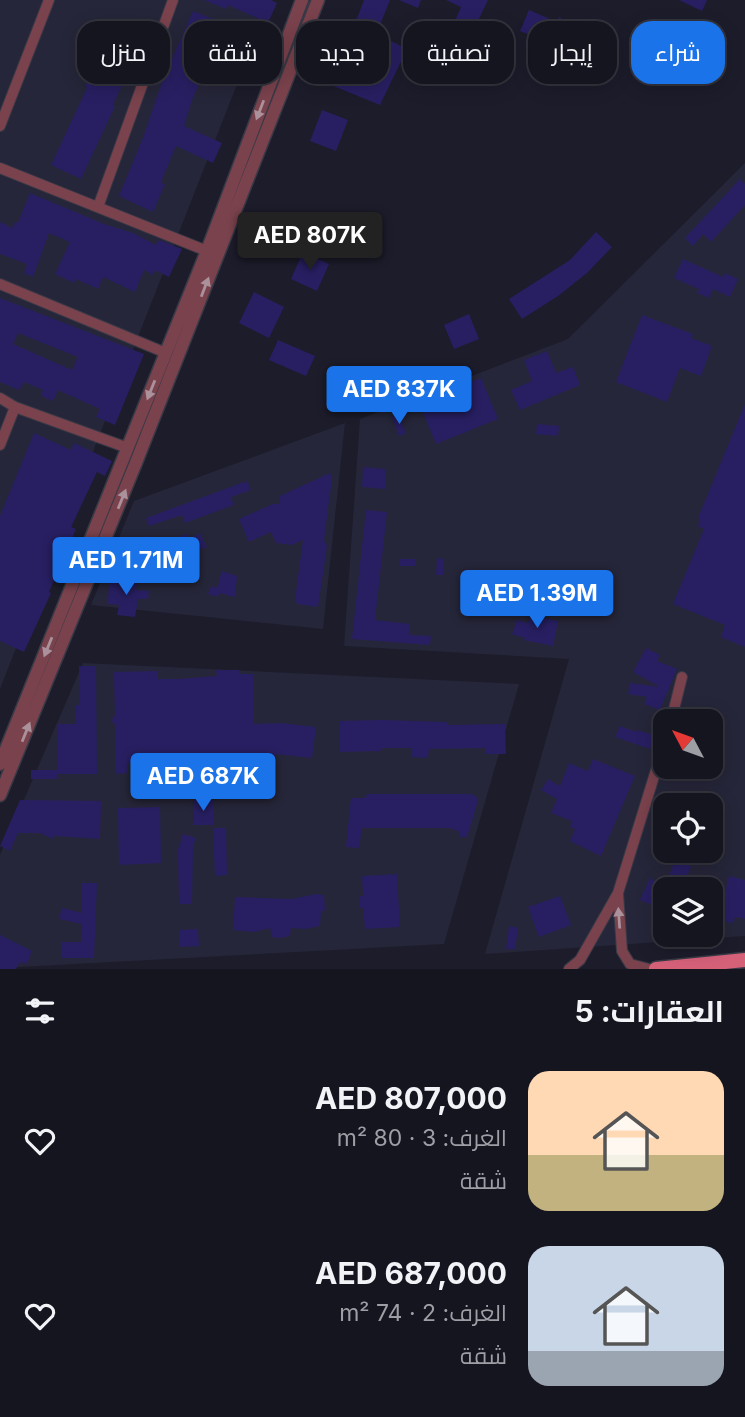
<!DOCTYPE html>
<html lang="ar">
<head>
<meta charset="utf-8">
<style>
	:root { --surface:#151520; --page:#1e1e29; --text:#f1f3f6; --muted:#9d9fa5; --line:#34343e; --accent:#1a73e8 }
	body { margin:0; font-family:Inter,Cairo,sans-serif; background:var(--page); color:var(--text); direction:rtl; height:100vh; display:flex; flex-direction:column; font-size:26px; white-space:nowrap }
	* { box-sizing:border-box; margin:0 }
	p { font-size:23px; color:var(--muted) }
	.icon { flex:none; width:38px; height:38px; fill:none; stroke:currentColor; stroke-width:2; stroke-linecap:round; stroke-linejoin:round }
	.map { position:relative; height:969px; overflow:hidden; direction:ltr }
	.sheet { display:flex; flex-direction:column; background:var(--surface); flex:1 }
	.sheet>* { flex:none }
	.hud { position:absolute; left:21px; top:21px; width:704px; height:63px; direction:rtl; display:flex; gap:14px }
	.needle { width:46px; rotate:311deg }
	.tools { position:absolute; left:653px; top:709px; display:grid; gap:14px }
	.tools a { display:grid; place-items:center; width:70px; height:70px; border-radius:14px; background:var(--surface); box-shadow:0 4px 18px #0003,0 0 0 2px var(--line); font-size:35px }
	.price { position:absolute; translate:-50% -60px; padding:0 16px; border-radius:7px; background:var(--accent); color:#fff; font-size:23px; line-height:46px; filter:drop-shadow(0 2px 4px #0008) }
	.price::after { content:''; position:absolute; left:50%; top:42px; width:21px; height:16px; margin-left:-10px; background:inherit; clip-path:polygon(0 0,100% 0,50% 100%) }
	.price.selected { background:#222; color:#fff }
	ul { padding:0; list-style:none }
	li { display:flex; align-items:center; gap:21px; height:175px; padding:0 21px }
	li span { display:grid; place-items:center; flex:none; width:196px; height:140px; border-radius:21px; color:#555 }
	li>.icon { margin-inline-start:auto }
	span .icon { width:84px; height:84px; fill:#fffc; stroke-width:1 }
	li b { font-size:30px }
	h2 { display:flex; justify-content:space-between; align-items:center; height:84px; padding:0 21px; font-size:30px }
	.pill { padding:0 24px; border-radius:21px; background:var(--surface); box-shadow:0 4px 18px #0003,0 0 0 2px var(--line); font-size:24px; line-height:63px }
	.pill.selected { background:var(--accent); color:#fff }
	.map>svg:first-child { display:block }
</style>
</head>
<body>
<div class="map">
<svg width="745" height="969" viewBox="0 0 745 969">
	<rect width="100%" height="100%" fill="#1c1c2b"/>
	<!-- built -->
	<path fill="#26263a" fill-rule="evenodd" d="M0 0H270L0 689Z
		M745 163V936L485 954 569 659 344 646 360 419 568 339ZM665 721H710V766H665ZM665 805H710V850H665ZM665 889H710V934H665Z
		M345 423 323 629 91 605 134 501Z
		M83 663 519 684 444 944 0 968V855Z"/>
	<!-- building -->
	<path fill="#281f62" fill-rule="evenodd" d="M204 0H271L277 3 268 23 228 5 226 9Z
		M364 0H390L378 30 356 21Z
		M399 0H421L418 8Z
		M446 0H488L478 21 511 37 500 58 470 42 468 48 447 39 461 7Z
		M679 0H707L702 11Z
		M529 10 557 22 559 17 586 33 576 54 545 39 544 41 520 31Z
		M193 11 263 39 252 62 216 45 192 100 184 126 222 143 213 163 176 146 163 177 161 183 165 184 153 212 119 196 144 135 162 82Z
		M387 39 407 49 380 105 331 85 339 64 342 66 346 56 373 67Z
		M103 41 135 55 113 105 115 106 81 179 51 165 87 88 85 87Z
		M322 110 348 120 336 151 310 141Z
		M740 179 745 184V205L711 242 703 234 693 246 685 238Z
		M30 193 104 224 133 233 156 245 159 240 182 249 169 277 155 270 153 275 144 270 135 292 103 277 98 289 76 279 74 283 55 274 70 242 49 233 33 277 24 273 27 264 0 254V222L13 228 15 222 18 223Z
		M596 232 612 247 587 273 558 296 522 319 509 299 570 260Z
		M303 252 329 264 317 291 291 279Z
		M683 259 723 277 725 273 738 279 730 297 713 289 709 298 697 293 699 289 674 278Z
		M254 292 284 307 269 338 239 323Z
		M0 298 144 354 115 425 96 417 100 409 58 390 53 401 41 396 43 390 24 382 19 390 0 382ZM18 333 78 357 72 370 13 344Z
		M469 314 479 339 454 349 444 325Z
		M642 315 693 334 691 338 712 346 701 376 680 368 667 402 616 382Z
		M278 340 315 356 306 376 269 360Z
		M547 351 556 373 573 367 580 385 520 410 511 390 532 381 524 360Z
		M481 378 498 419 436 444 419 403Z
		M745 404V647L721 637 725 625 673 604 704 529 698 526 700 519 698 518Z
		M398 415 406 433 399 436 392 417Z
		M537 424 559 426 558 436 536 434Z
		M34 433 71 450 74 443 112 461 105 476 97 472 71 527 76 529 49 592 51 593 24 652 0 641V516Z
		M363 467 386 469 385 489 362 487Z
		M330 473 332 478 324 540 327 546 318 607 297 604 295 599 303 540 292 545 276 543 271 532 249 542 239 519 273 504H279L280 496Z
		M247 481 251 490 231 497 234 505 185 523 182 515 149 526 146 518Z
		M366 510 387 512 375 620 410 624 409 635 431 636 430 645 352 639Z
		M200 533 207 547 134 572 124 544 146 536 150 547 187 534 189 539Z
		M437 558 444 559 443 575H436Z
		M400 559H415V566H400Z
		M222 571 237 576 235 597 219 593 218 597 208 594 211 586 217 588Z
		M109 581 137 583 136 590 149 591 148 599H138L135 617 117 615 119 605 108 604Z
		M530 615 558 621 553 646 524 640 525 638 512 634 517 620 528 623Z
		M646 648 660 655 657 661 677 669 660 710 644 704 647 697 628 694 630 683 660 687 633 672Z
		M79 666H96L97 774H57V779H31V770H57L58 724H76V705H80Z
		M216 670H239V674H253L254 724 281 723 316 727 312 758 275 754V757L250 755 247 767 226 761V767H209V756L178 755 177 769H163V761L128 763V773L115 774V723H112L113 716H115L114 672 157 671V679H178L217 676Z
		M381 720 447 722V725L505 724 506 754H486V748L429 749 428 758 412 757V748H381V751L340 752 339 721Z
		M620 726 636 732 637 730 654 735 650 749 615 737Z
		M593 759 635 776 601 856 570 841 575 829 570 827 572 821 551 813 557 799 541 790 548 779 560 786 569 763 588 771Z
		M367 794H471L477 797V804L467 837H460V832L450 828H362L359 848 346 847 351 798H365Z
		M20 800 101 801 100 839 54 836 53 839 40 833H18L10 851 0 846Z
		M194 800H213V825H193Z
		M160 807 161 863 119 865 118 808Z
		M213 828H226L227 875 215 876Z
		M183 834 196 838 193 846 192 904H179L178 850Z
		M653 850H675L670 859Z
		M675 860 691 866 686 879 710 889H665V916L655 912 657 907 640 900 650 878 665 887Z
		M397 874 400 927 365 929 363 908H360L359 896H363L362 876Z
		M729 876 745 880V919L735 917 733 923 718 920Z
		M82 883H97L94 958H61V942H81L82 924 59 919 62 908 82 913Z
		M316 894 324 895 325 910 321 911 320 926 305 929 291 928 290 936 280 938 272 937 270 928 254 932 233 930 235 897 292 899Z
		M560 896 571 925 539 937 528 907Z
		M509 926 518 928 515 949H506Z
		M198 929 199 946 179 947V930Z
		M0 935 32 951 27 964 20 962 16 969H0Z"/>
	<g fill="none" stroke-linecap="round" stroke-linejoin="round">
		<defs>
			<path id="minor" d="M0 126 49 0
				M0 168 207 251
				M98 207 173 0
				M0 284 166 353
				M0 398 15 407 128 448
				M0 445 15 407
				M671 721 682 677
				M618 893 665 741
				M569 969 580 960 618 893 622 951 630 964 649 969"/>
			<path id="tertiary" d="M0 764 207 251 302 0
				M0 795 135 465 318 0"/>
			<path id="primary" d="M656 969 745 960"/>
		</defs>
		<!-- minor casing -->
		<use href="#minor" stroke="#393947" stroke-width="12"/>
		<!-- tertiary casing -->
		<use href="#tertiary" stroke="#393947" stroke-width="15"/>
		<!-- primary casing -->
		<use href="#primary" stroke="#393947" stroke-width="17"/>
		<!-- minor -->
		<use href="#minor" stroke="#7a424c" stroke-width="10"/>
		<!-- tertiary -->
		<use href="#tertiary" stroke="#7a424c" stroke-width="12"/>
		<!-- primary -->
		<use href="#primary" stroke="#d56179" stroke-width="14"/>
	</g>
	<!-- one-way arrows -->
	<defs><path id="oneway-solid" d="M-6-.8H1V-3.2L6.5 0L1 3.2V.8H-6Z" transform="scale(1.75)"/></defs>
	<g fill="#aa919b">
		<use href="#oneway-solid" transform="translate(260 110) rotate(111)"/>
		<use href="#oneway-solid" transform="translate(205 287) rotate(-69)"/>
		<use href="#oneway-solid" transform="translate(151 390) rotate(112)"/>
		<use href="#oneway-solid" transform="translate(122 499) rotate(-68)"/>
		<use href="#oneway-solid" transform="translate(48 647) rotate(112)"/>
		<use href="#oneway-solid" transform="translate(26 732) rotate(-68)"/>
		<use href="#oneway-solid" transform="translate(619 918) rotate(-94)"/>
	</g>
</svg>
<div class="tools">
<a><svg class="needle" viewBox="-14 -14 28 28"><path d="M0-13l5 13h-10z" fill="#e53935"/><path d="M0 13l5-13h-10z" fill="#9d9fa5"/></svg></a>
<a><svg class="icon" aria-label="locate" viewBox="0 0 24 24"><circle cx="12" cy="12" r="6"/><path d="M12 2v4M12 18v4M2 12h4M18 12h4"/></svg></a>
<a><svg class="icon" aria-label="layers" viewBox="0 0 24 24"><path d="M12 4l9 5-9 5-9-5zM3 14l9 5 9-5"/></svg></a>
</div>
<b class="price selected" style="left:310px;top:272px">AED 807K</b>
<b class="price" style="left:399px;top:426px">AED 837K</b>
<b class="price" style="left:126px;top:597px">AED 1.71M</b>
<b class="price" style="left:537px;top:630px">AED 1.39M</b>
<b class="price" style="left:203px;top:813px">AED 687K</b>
<div class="hud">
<a class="pill selected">شراء</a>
<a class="pill">إيجار</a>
<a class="pill">تصفية</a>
<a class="pill">جديد</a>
<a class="pill">شقة</a>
<a class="pill">منزل</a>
</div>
</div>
<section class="sheet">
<h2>العقارات: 5<svg class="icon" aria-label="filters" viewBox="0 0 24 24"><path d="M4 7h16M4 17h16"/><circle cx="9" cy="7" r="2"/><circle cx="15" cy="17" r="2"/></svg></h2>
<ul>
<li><span style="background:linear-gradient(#ffd9b3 60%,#c2b280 0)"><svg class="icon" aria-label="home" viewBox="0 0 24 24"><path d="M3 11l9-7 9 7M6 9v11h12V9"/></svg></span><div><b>AED 807,000</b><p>الغرف: 3 · 80 m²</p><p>شقة</p></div><svg class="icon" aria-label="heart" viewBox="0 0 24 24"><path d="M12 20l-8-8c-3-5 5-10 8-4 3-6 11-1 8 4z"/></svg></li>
<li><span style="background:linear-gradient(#c9d6e8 75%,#9aa5b1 0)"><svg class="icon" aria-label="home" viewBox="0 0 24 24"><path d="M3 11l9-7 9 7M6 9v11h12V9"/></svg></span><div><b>AED 687,000</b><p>الغرف: 2 · 74 m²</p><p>شقة</p></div><svg class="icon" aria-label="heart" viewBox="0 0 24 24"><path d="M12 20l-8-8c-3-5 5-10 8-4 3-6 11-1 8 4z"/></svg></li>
</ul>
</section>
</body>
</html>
